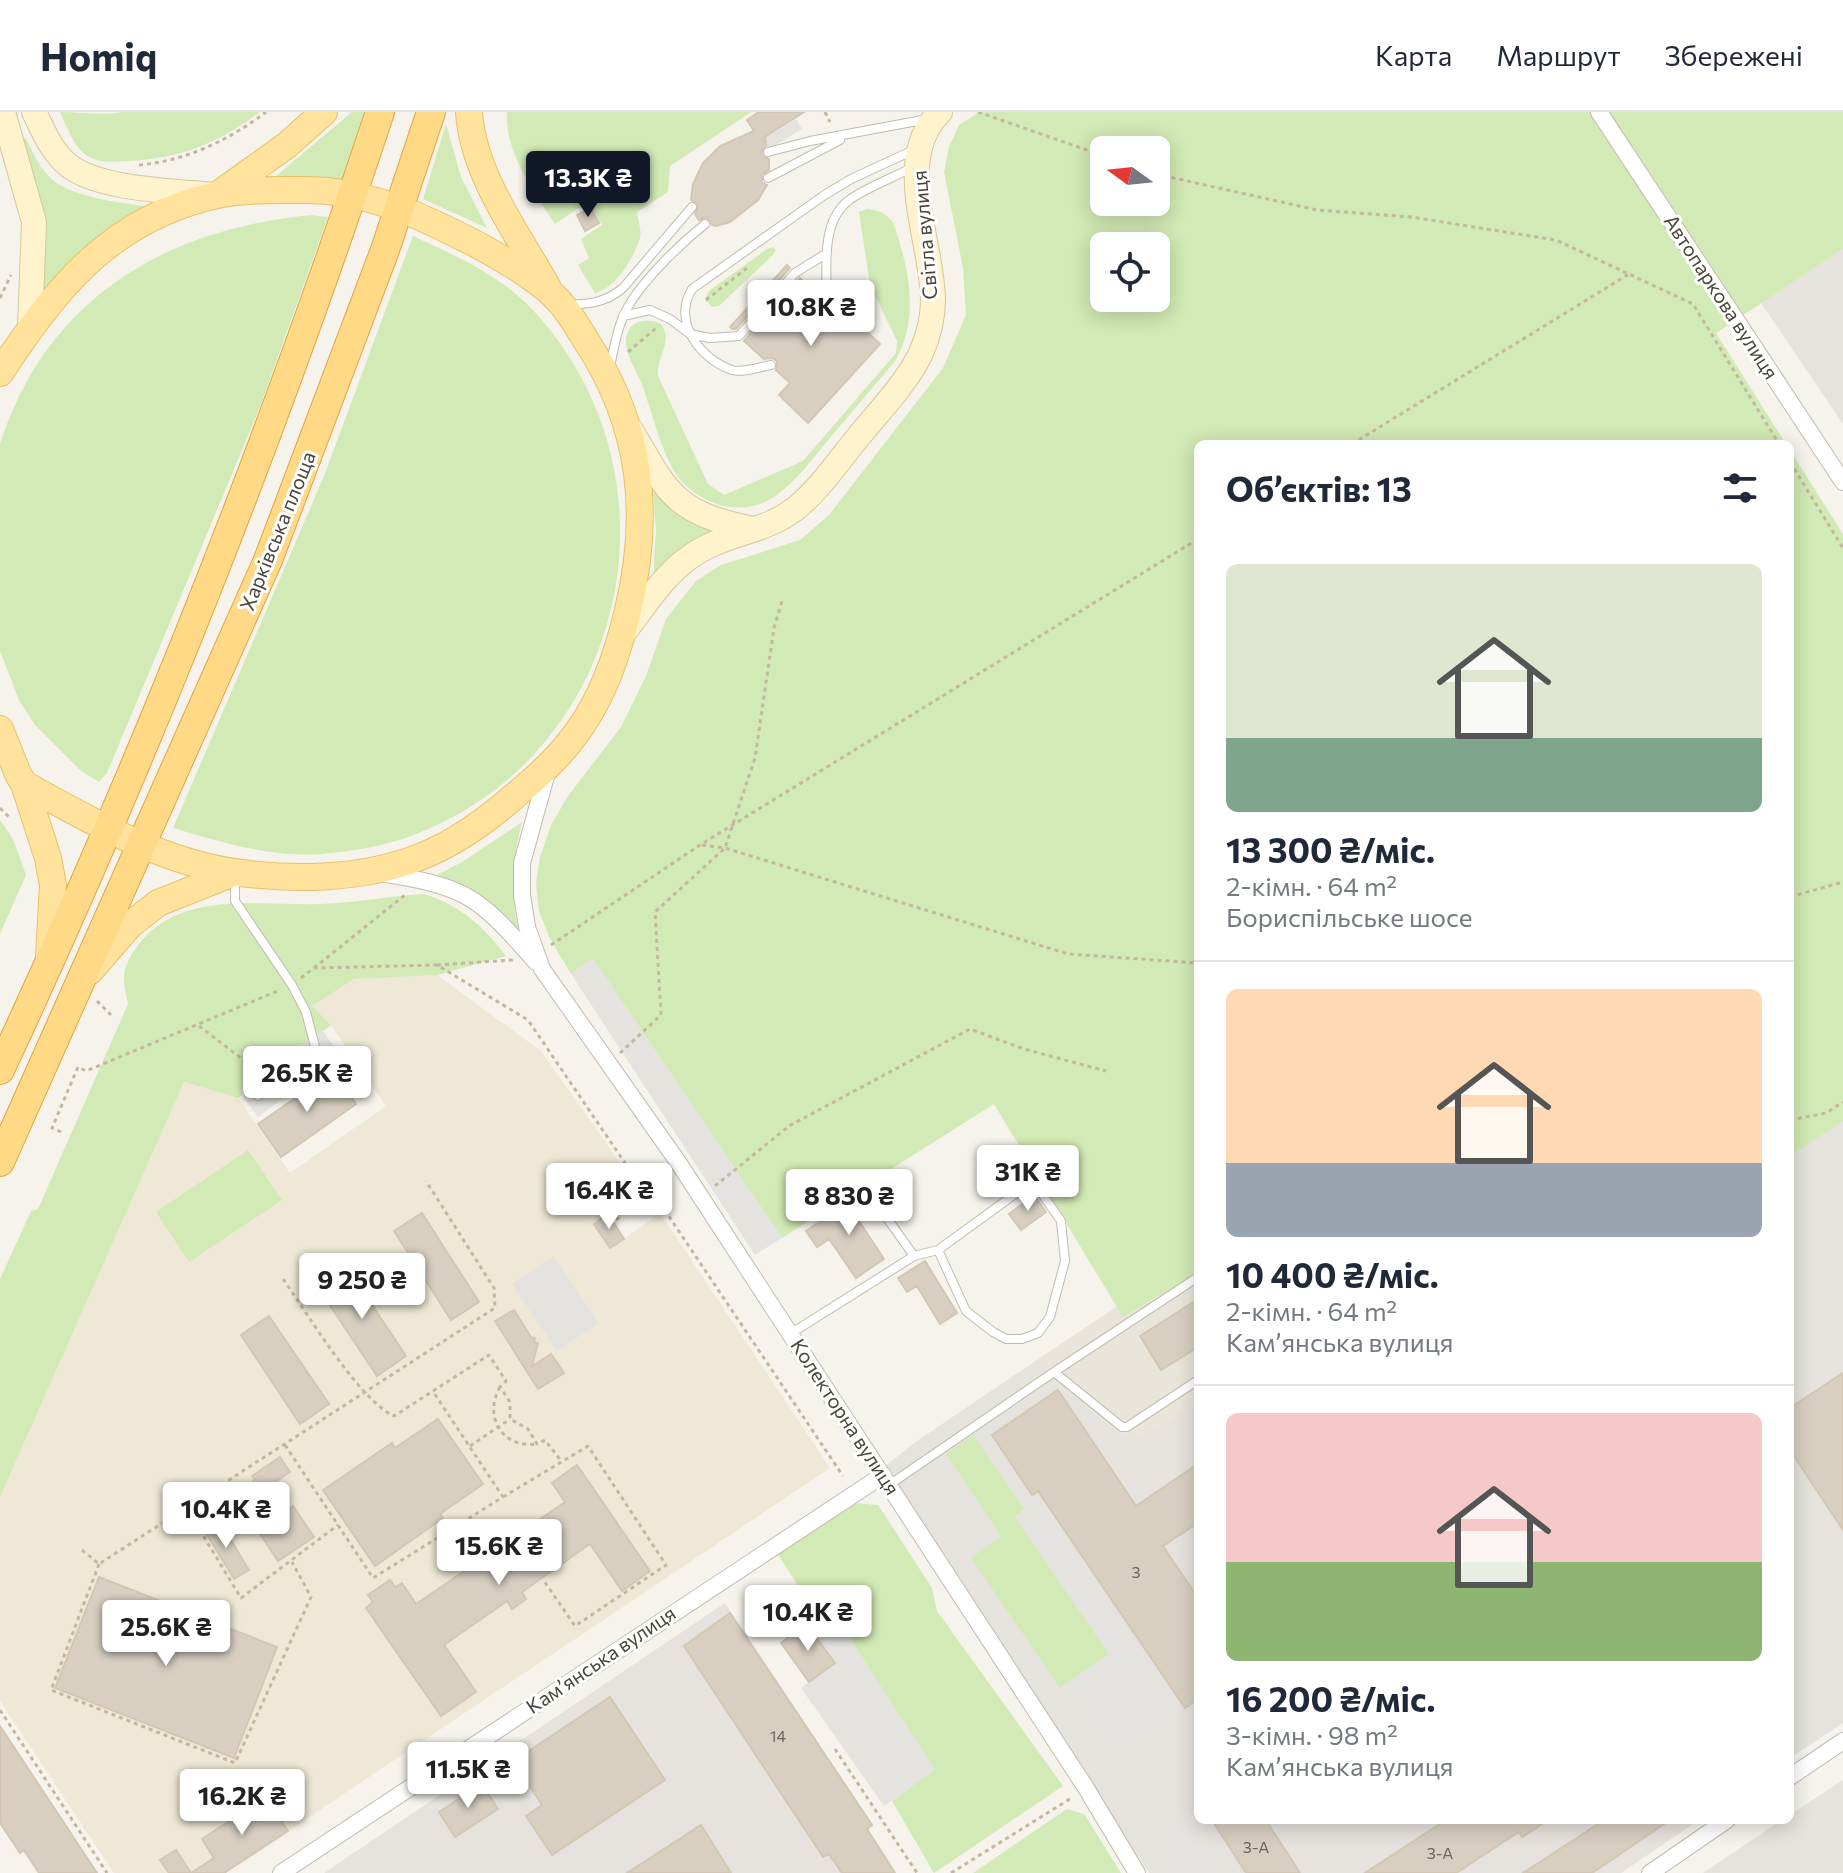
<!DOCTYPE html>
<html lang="uk">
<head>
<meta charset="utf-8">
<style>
	:root { --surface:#fff; --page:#f6f6f7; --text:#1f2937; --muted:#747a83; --line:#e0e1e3; --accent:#111827 }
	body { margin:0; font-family:Commissioner,sans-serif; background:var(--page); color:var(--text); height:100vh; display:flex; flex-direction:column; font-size:30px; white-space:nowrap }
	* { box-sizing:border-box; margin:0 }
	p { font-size:26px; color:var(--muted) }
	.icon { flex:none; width:44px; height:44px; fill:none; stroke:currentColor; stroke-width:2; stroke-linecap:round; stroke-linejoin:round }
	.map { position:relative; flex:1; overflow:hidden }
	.details { position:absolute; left:1194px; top:328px; width:600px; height:1384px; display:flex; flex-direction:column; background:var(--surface); border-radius:12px; box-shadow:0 4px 20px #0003 }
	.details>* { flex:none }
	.needle { width:52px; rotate:285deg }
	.controls { position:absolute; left:1090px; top:24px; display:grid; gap:16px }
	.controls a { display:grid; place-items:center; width:80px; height:80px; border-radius:12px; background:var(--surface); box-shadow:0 4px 20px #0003; font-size:40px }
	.price { position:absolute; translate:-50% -68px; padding:0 18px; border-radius:8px; background:#fff; color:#222; font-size:26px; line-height:52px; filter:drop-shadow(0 2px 4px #0008) }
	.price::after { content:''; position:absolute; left:50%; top:48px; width:24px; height:18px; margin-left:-12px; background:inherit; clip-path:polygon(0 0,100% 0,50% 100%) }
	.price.selected { background:var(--accent); color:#fff }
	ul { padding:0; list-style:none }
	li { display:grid; align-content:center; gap:16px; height:424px; padding:0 32px }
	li+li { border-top:2px solid var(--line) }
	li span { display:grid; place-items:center; height:248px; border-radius:12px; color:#555 }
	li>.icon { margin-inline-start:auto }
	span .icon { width:144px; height:144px; fill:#fffc; stroke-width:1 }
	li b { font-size:34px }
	h2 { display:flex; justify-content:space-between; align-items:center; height:96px; padding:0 32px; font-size:34px }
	header { display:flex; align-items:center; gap:48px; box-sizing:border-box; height:112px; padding:0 40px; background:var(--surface); border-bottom:2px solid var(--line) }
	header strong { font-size:38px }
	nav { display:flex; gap:44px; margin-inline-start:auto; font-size:28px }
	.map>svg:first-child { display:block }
</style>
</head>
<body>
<header>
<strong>Homiq</strong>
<nav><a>Карта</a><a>Маршрут</a><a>Збережені</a></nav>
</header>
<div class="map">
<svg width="1843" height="1761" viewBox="0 0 1843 1761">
	<rect width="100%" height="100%" fill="#f6f3ec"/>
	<!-- residential -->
	<path fill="#eae5da" d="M1198 1140V1290L1130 1329 1055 1271 1037 1248Z"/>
	<!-- industrial -->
	<path fill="#e6e2dd" d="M1843 137V312L1761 191Z
		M1843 1007V1611L1790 1646V1042Z
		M1037 1248 1055 1271 1130 1329 1198 1290V1708H1699L1621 1761H1149L884 1355 917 1329Z
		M725 1491 874 1714 867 1717 896 1761H324Z
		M1843 1668V1761H1703L1782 1708H1790V1703Z"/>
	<!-- education -->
	<path fill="#efe8d6" d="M437 863 541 939 633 1069 608 1102 624 1127 660 1101 830 1356 226 1761H114L0 1589V1385L184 970 238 986 290 1061 386 994 331 913 311 894 354 867Z"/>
	<!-- green -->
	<path fill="#d2eab5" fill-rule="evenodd" d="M60 0C81 0 103 4 123 0H260C219 31 179 47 128 49 115 50 102 51 91 46 74 38 67 15 60 0Z
		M352 0H364L342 68 270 69Z
		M507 0H751L670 54 668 80 637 100C638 108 642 119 640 126 633 147 616 176 595 181L578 153 589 146 581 127 602 113 589 89 555 112C535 81 504 39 507 0Z
		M979 0H1843V137L1716 221 1786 332H1198V1160L1123 1205 994 992 782 1126 593 847 571 862 549 825 539 799 536 771 540 745 551 713 568 684 621 615 646 564 666 507 696 469 721 453 800 428 829 403 943 256 966 203 963 156 944 60 949 35 959 13ZM1104 38H1156V90H1104ZM1104 134H1156V186H1104Z
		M446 12 461 65 487 116 423 87Z
		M26 26C33 41 40 58 54 69 75 85 119 91 146 94L42 182 15 30Z
		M867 97C879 98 885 101 893 110 909 157 920 203 896 248 872 276 848 305 824 333 810 350 796 369 778 382 744 409 694 393 673 357 658 330 652 299 641 270 636 258 626 244 626 230 626 209 646 205 661 212 674 230 656 244 658 264L708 372 724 383 803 349 896 241 897 229 870 173 859 100Z
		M310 103 328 105 260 295 107 661 99 670 80 658 35 613 19 588 0 539V332C47 186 164 118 310 103Z
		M413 124C456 144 498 162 531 196 688 362 630 639 416 722 387 734 353 739 322 742 271 746 221 730 173 716L324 364Z
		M773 135 776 138 772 144 719 194 712 195 705 187 709 179 767 137Z
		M1790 338 1843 422V1009L1790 1044Z
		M653 376C674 397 691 411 719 420L653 469 656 419Z
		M0 708 13 727 26 763 0 822Z
		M522 710C512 749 510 782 519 821 492 788 478 776 437 763L462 750Z
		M424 782C460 793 483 814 506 844L437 863 354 867 312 894 331 913 238 986 184 970 0 1385V1167L31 1099 38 1097 128 892C122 866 121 857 137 835 177 777 259 794 320 792 355 791 389 784 424 782Z
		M248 1038 282 1088 189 1150 156 1100Z
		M973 1323 1024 1397 1015 1405 1109 1542 1060 1576 971 1446 1001 1424 946 1342Z
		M853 1391 878 1393 932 1476 937 1499 1063 1674 934 1761 892 1689 934 1657 830 1496 818 1504 775 1438Z
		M1067 1697 1084 1702 1121 1761H973Z"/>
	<!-- parking -->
	<path fill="#e5e3e0" d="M796 7 802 17 769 37 763 28Z
		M593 846 782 1126 755 1143 571 862Z
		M322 918 341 944 258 1005 239 979Z
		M554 1144 599 1211 557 1239 512 1172Z
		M1039 1388 1186 1602 1113 1652 1060 1576 1109 1542 1015 1404Z
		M830 1495 935 1658 884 1694 801 1576 834 1551 806 1512Z
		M1186 1694 1229 1761H1169L1143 1722Z"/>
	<!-- building -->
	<path fill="#d8cfc1" stroke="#d3c7b4" stroke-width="2" d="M759 0H804L765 25 766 33 761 41 764 45 769 47V58L762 63V70L767 73 758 88 730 110 716 114 712 113 707 105 699 108 695 102 698 92 691 88 693 72 703 51 720 34 754 19 747 8Z
		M591 96 599 111 585 119 577 103Z
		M787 153 790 156 736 217H732L730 215Z
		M800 166 820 184 823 197 832 196 847 209 851 205 880 232 808 311 779 283 790 271 776 258 777 249 772 246 764 247 744 229Z
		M333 960 356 992 281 1045 258 1012Z
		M1034 1083 1046 1100 1021 1118 1009 1102Z
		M856 1085H863L871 1097 857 1106 884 1147 856 1166 829 1127 817 1135 806 1119Z
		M422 1101 479 1190 451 1208 394 1119Z
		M608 1102 624 1127 610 1136 594 1112Z
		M925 1149 957 1201 940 1212 917 1174 907 1180 898 1166Z
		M346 1154 406 1244 377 1264 317 1174Z
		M1198 1187V1235L1161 1258 1140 1224Z
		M514 1198 531 1225 535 1226 534 1230 538 1231 532 1254 551 1242 564 1261 538 1277 495 1209Z
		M269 1204 329 1292 300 1312 241 1223Z
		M1843 1261V1418L1790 1338V1296Z
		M1058 1278 1136 1394 1198 1352V1411L1163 1434 1198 1486V1587L1185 1596 1038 1379 1032 1383 992 1323Z
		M438 1307 483 1372 440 1402 443 1406 375 1454 323 1378 392 1331 395 1336Z
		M280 1345 290 1360 263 1378 280 1403 293 1394 314 1425 278 1449 234 1382 255 1368 252 1364Z
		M577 1353 650 1459 622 1479 590 1432 522 1480 526 1487 512 1497 507 1489 444 1533 476 1580 441 1604 366 1496 373 1490 368 1483 390 1468 395 1475 402 1471 416 1492 565 1390 552 1371Z
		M219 1409 249 1458 234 1467 204 1418Z
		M99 1465 277 1535 234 1646 55 1576Z
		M730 1501 872 1713 867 1717 895 1761H842L829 1742 823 1745 684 1534Z
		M806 1512 835 1551 809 1570 781 1531Z
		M610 1585 665 1668 552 1743 526 1704 542 1693 514 1649Z
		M0 1614 64 1711 97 1761H39L24 1738 20 1741 0 1711Z
		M482 1672 498 1697 455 1725 439 1700Z
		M266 1685 288 1719 224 1761H191L214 1746 202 1727Z
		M1212 1708H1266L1300 1761H1246Z
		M1446 1708H1548L1522 1725 1519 1720 1456 1761H1365Z
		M1604 1708H1670L1592 1761H1523Z
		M701 1713 731 1761H627Z
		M176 1738 191 1761H169L160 1748Z"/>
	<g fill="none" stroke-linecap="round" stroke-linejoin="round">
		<defs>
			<path id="service" d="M768 40 810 29 928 7
				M768 66 840 28
				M827 191C827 159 820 111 848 89 861 78 897 64 915 54
				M570 192C591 193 607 189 623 176L692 95
				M623 204 650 198 670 207 690 222 710 226 739 224 795 161 827 141
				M771 253C759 255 743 261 732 258 700 247 672 210 692 177L823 84 851 67 916 37
				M610 254C614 237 616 221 623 205 636 174 678 134 705 112
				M235 765V789L292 873 306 900 317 942 258 984
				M846 1078H867L914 1144
				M790 1222 914 1144 938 1138 1033 1069 1061 1109 1065 1149 1050 1205 1038 1221 1022 1227H1006L993 1220 966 1199 938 1138
				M1054 1260 1198 1165
				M889 1373 1054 1260 1122 1315H1127L1198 1268"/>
			<path id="minor" d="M1599 0 1843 370
				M548 657 522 751V783L527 815 542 857 678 1050 1086 1676 1137 1761
				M381 761C409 766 440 770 466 784 493 799 515 827 536 850
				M1790 1665 1843 1629
				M281 1761 883 1363
				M1650 1761 1727 1708"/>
			<path id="secondary" d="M3 0 34 110 30 215
				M34 0C43 18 51 39 68 53 99 78 175 79 214 83
				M631 318C669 384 676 401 753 417
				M622 523C643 497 662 464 690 445 721 422 764 421 795 397 820 377 839 348 859 324 880 298 906 272 921 241 928 225 933 206 933 188 933 132 892 47 940 0"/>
			<path id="primary" d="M469 0C473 63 518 122 548 176
				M220 81 287 33 324 0
				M0 261C56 176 111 106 217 83 245 77 275 78 304 78 357 77 408 98 454 121 485 136 534 163 557 187 569 199 578 216 587 230 642 314 651 402 628 498 618 541 604 583 578 619 559 646 536 666 511 687 481 713 444 738 406 750 355 767 294 768 241 761 162 751 93 710 24 672L18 662 0 617
				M24 672 48 746 53 773 49 844
				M90 859 130 813 158 791 236 760"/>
			<path id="trunk" d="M0 958C145 647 272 326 380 0
				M0 1050 268 448 385 138 431 0"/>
		</defs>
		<!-- service casing -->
		<use href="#service" stroke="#c2bbae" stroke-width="10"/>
		<!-- minor casing -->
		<use href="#minor" stroke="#c2bbae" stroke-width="18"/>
		<!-- secondary casing -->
		<use href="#secondary" stroke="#d6c79b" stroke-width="26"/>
		<!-- primary casing -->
		<use href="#primary" stroke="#e6c16a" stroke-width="28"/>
		<!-- trunk casing -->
		<use href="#trunk" stroke="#e0a43c" stroke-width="30"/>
		<!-- path -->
		<path stroke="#c4b79f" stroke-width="3" stroke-dasharray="4 4" stroke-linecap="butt" d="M825 0 830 10
			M978 0 1104 44
			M139 53C186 49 229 28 266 0
			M1156 62 1317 98 1411 105 1556 128 1693 192 1779 332
			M0 186 11 163
			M706 188 747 156
			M628 240 656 216
			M1352 332 1629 162
			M1790 350 1843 436
			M0 696 11 707
			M702 733 725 736 1068 842 1198 851
			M1790 785 1843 770
			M551 833 700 733 1198 427
			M437 853 513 848
			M314 856 405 783
			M301 866 314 856 437 853 528 908 644 1079 668 1103 843 1364
			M97 889 111 903
			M199 914 263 963
			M620 941 661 903 655 800 725 736 755 646 774 516 783 486
			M1790 1008 1826 1001 1843 990
			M61 1020 52 1016 78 955 86 959 280 878
			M715 1074 789 1014 970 917 1024 937 1106 959
			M616 1108 644 1079
			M283 1167C308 1202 358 1287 394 1304L489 1243 506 1269 500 1275 510 1290V1307L528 1317 537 1332 545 1328 562 1350
			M500 1275C483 1304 502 1337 537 1332
			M285 1333 373 1466 503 1385 434 1281
			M470 1334 510 1307
			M503 1385 588 1334 666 1453 575 1514 544 1469
			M187 1397 241 1486 338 1413
			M82 1438 99 1452 495 1196 494 1176 426 1069
			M99 1452 51 1578 235 1651 311 1485 292 1450
			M0 1598 107 1761
			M835 1637 917 1761
			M951 1761 1073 1685"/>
		<!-- service -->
		<use href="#service" stroke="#fff" stroke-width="8"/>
		<!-- minor -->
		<use href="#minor" stroke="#fff" stroke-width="16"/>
		<!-- secondary -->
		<use href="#secondary" stroke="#fff3cd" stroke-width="24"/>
		<!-- primary -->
		<use href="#primary" stroke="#ffe39c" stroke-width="26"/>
		<!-- trunk -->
		<use href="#trunk" stroke="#ffd985" stroke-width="28"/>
	</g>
	<g text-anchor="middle" stroke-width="6" stroke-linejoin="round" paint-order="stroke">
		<!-- number labels -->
		<g font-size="16" fill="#6e675b">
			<text x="1136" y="1466">3</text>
			<text x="778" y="1630">14</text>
			<text x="1256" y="1741">3-А</text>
			<text x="1440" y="1747">3-А</text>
		</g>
		<!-- street labels -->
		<g font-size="20" fill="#4b4439" stroke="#fff">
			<text transform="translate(925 123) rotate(-95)" y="7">Світла вулиця</text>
			<text transform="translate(1721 185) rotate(57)" y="7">Автопаркова вулиця</text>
			<text transform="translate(278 419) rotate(-68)" y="7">Харківська площа</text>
			<text transform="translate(845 1305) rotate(57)" y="7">Колекторна вулиця</text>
			<text transform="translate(601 1548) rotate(-34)" y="7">Камʼянська вулиця</text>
		</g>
	</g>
</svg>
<div class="controls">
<a><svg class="needle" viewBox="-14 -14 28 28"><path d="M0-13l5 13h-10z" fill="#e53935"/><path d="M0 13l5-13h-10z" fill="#747a83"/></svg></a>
<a><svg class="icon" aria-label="locate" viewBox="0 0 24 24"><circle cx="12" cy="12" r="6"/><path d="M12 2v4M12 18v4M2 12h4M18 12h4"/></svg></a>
</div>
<b class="price selected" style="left:588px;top:107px">13.3K ₴</b>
<b class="price" style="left:811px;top:236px">10.8K ₴</b>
<b class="price" style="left:307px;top:1002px">26.5K ₴</b>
<b class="price" style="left:1028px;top:1101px">31K ₴</b>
<b class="price" style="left:609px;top:1119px">16.4K ₴</b>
<b class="price" style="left:849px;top:1125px">8 830 ₴</b>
<b class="price" style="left:362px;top:1209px">9 250 ₴</b>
<b class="price" style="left:226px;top:1438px">10.4K ₴</b>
<b class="price" style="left:499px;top:1475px">15.6K ₴</b>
<b class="price" style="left:808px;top:1541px">10.4K ₴</b>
<b class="price" style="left:166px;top:1556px">25.6K ₴</b>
<b class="price" style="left:468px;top:1698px">11.5K ₴</b>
<b class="price" style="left:242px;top:1725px">16.2K ₴</b>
<section class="details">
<h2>Об’єктів: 13<svg class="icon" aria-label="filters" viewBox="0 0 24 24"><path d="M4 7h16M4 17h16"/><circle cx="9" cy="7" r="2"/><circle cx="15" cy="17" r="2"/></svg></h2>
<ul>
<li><span style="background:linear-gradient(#dfe7d0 70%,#7fa58c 0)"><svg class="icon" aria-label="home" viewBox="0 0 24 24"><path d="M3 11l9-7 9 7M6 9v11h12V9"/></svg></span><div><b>13 300 ₴/міс.</b><p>2-кімн. · 64 m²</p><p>Бориспільське шосе</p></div></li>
<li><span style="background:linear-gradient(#ffd9b3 70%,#9aa5b1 0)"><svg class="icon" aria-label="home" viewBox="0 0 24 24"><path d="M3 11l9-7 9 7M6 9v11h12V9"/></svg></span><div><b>10 400 ₴/міс.</b><p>2-кімн. · 64 m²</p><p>Камʼянська вулиця</p></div></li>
<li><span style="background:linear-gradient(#f6c9c9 60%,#8fb573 0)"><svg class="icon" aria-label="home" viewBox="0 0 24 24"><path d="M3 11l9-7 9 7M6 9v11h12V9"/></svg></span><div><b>16 200 ₴/міс.</b><p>3-кімн. · 98 m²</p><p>Камʼянська вулиця</p></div></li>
</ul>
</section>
</div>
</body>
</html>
